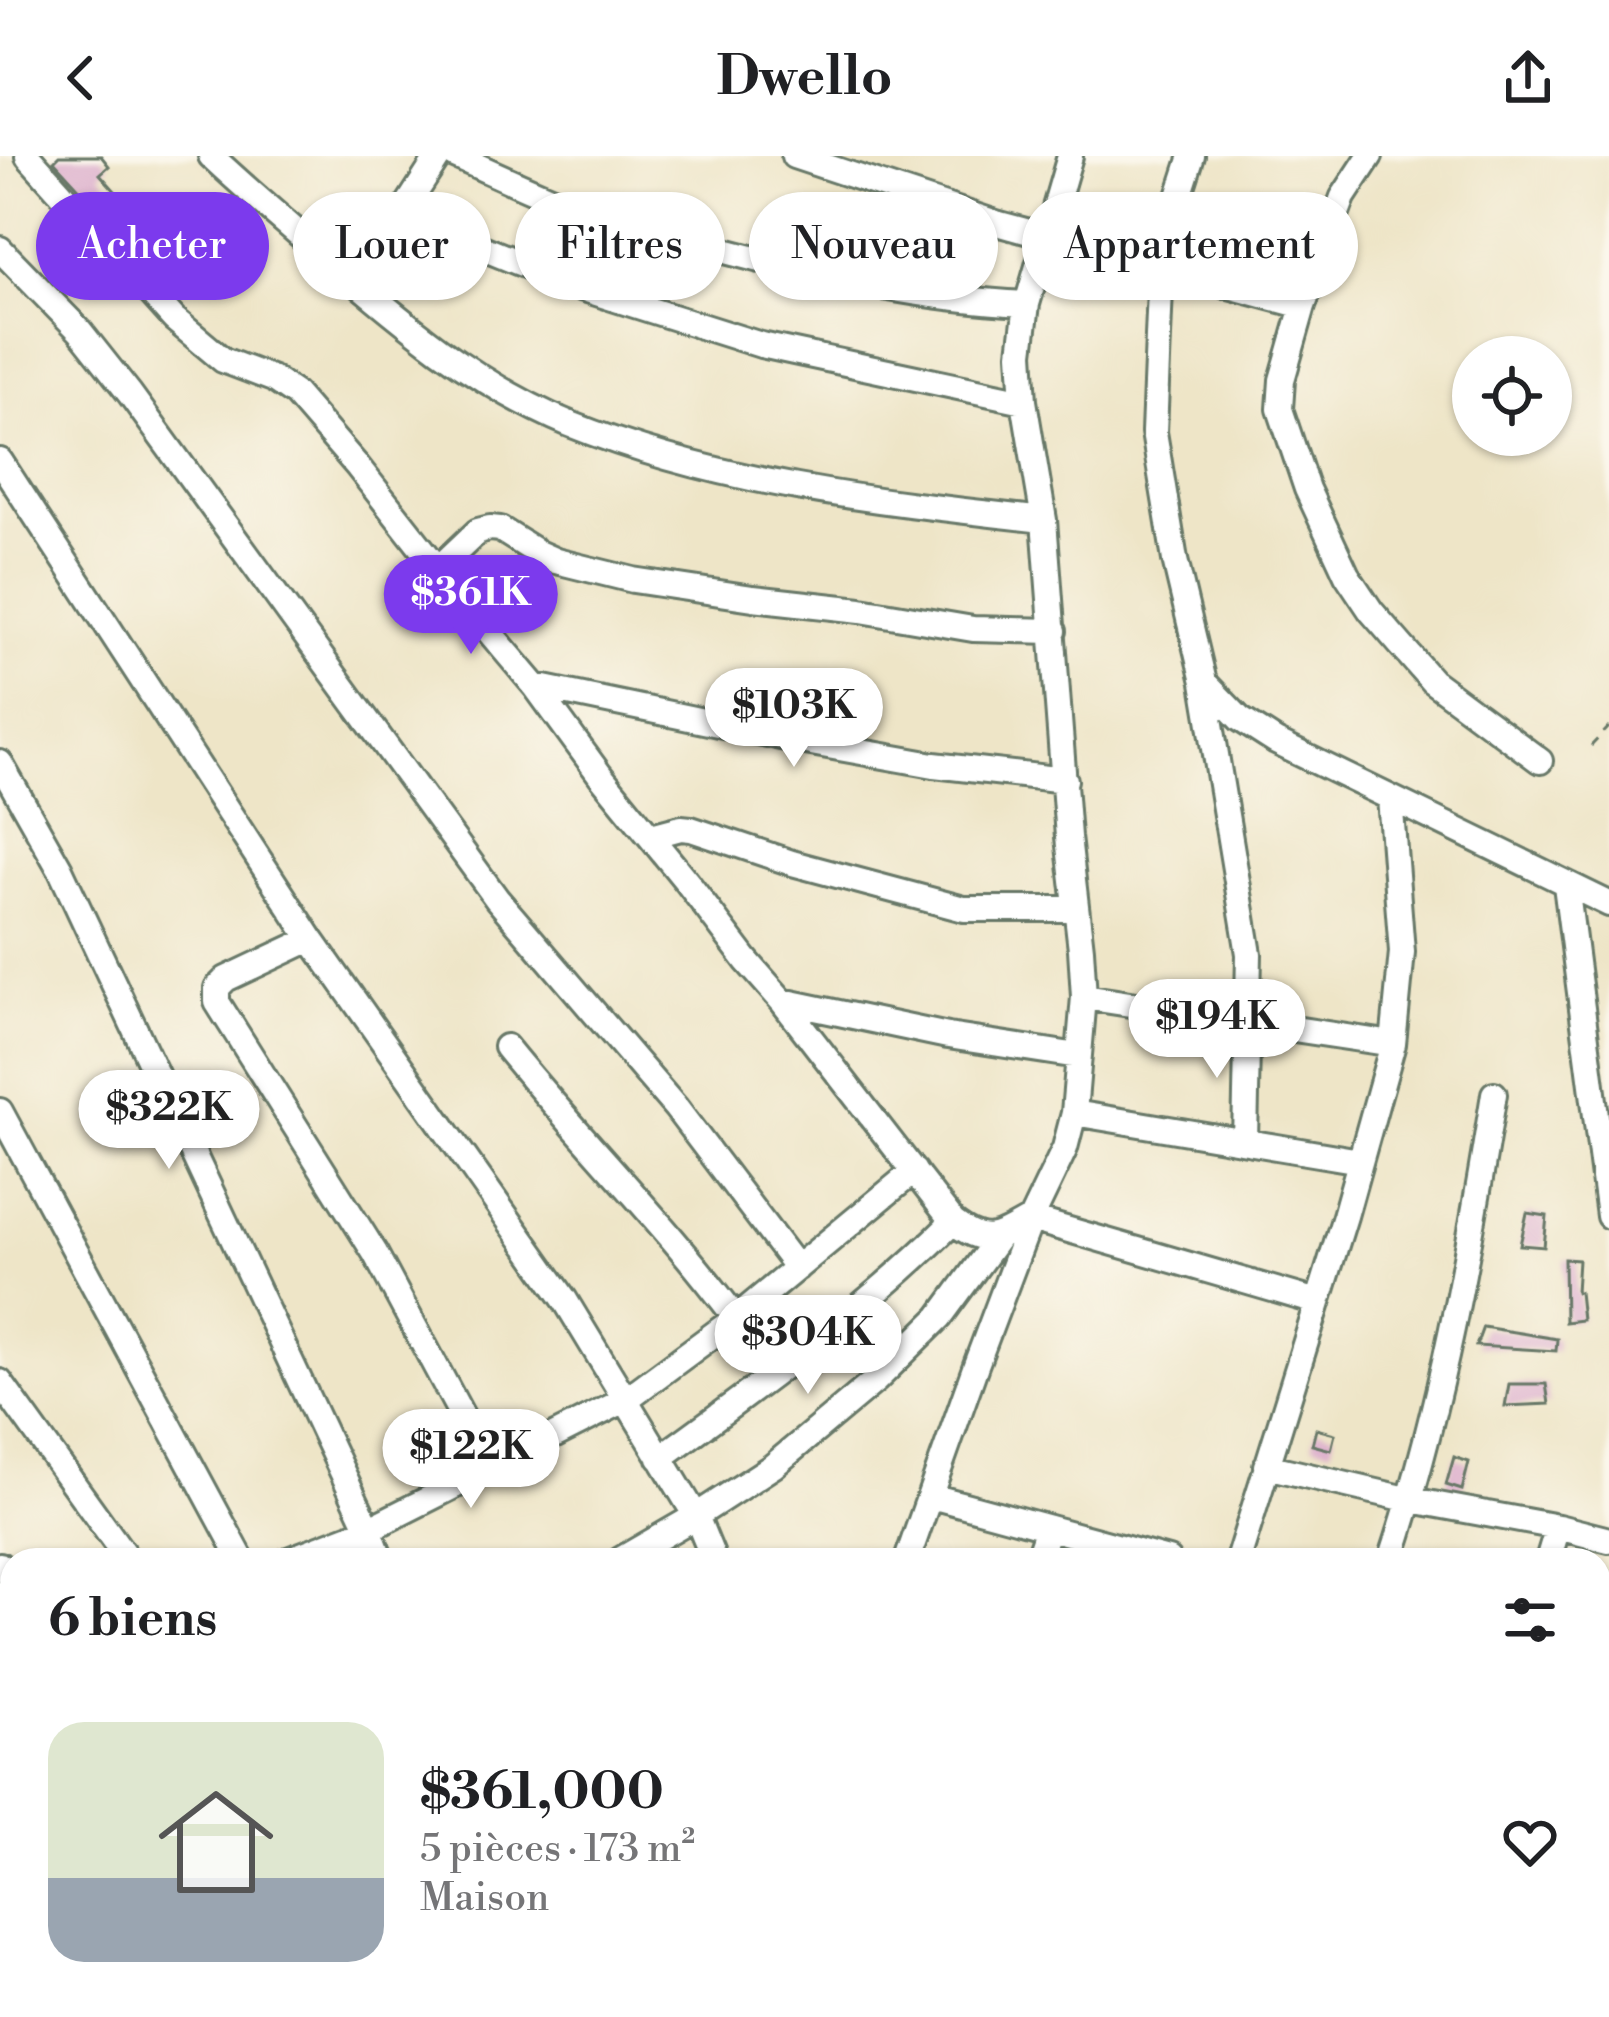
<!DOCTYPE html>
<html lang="fr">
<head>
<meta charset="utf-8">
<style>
	:root { --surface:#fff; --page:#f2f2f2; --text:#202124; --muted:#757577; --line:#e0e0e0; --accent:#7c3aed }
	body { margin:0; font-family:"Libre Bodoni",serif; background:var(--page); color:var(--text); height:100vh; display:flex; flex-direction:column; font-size:45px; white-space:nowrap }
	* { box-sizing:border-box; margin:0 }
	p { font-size:39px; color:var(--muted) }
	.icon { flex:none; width:66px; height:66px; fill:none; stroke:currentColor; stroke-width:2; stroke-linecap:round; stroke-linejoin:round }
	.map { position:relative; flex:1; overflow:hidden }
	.side { position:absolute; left:0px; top:1392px; width:1611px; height:471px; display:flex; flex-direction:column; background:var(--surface); border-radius:36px 36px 0 0; box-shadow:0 3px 9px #0004 }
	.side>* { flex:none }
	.guide { position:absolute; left:36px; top:36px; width:1539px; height:108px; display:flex; gap:24px }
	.buttons { position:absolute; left:1452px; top:180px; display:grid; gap:24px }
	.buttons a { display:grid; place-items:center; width:120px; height:120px; border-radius:50%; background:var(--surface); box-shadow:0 3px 9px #0004; font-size:60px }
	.price { position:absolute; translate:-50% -102px; padding:0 27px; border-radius:42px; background:#fff; color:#222; font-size:39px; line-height:78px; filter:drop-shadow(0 3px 6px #0008) }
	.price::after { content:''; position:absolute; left:50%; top:72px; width:36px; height:27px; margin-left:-18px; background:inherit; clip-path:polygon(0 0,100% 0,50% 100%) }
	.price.active { background:var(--accent); color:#fff }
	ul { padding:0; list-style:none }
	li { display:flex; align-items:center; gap:36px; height:300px; padding:0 48px }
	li+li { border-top:3px solid var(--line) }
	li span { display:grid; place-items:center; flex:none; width:336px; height:240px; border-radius:36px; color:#555 }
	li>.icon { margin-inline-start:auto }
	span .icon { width:144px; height:144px; fill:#fffc; stroke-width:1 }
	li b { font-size:51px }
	h2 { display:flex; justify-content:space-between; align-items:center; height:144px; padding:0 48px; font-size:51px }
	.pill { padding:0 42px; border-radius:54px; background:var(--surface); box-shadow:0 3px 9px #0004; font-size:42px; line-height:108px }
	.pill.active { background:var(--accent); color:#fff }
	header { display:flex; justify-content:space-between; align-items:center; height:156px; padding:0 48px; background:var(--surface); font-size:54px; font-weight:700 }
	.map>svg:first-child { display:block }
</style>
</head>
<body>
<header><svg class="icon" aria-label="back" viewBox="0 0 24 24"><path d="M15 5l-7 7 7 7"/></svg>Dwello<svg class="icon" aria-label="share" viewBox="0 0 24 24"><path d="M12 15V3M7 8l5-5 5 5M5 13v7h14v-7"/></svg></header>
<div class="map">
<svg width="1609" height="1861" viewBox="0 0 1609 1861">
	<rect width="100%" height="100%" fill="#fbf7ec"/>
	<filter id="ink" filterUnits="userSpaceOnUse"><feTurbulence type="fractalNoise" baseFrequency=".00833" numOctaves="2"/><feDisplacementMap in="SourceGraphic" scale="24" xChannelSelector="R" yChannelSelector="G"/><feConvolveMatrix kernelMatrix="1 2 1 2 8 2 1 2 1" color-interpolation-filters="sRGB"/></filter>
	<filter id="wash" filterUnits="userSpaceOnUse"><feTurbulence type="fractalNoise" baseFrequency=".004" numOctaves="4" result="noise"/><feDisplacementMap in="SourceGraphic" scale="48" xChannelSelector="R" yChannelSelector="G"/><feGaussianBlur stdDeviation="2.7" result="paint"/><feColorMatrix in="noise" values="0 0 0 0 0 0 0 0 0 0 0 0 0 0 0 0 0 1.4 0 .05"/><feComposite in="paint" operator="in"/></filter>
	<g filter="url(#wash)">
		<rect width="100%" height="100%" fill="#eee5c7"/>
		<g id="blocks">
			<!-- building -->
			<path fill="#deb2cd" d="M59 0H101L109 10 100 18 116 36 97 52 54 5Z
				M1527 1057 1547 1060 1544 1091 1520 1089Z
				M1564 1103 1578 1104 1576 1136H1579L1582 1164 1565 1166Z
				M1483 1171 1557 1183 1556 1195 1476 1190Z
				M1509 1228H1546L1549 1248 1505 1250Z
				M1316 1273 1335 1278 1331 1294 1312 1289Z
				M1454 1301 1469 1306 1462 1334 1446 1329Z"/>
		</g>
	</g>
	<g filter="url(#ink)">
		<use href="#blocks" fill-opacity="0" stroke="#677867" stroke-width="3"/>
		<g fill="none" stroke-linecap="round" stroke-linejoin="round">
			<defs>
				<path id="minor" d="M28 0 174 163 223 204 273 223 295 238 358 311 459 440 535 530 600 619 687 726 746 804 782 845 953 1066C987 1092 997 1082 1031 1063L1317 1146
					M211 0C247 34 284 65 321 97 397 162 476 230 570 268 721 329 884 346 1044 364
					M455 0C489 15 523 31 557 45 609 65 664 79 717 93 820 120 921 143 1027 148
					M794 0 996 67 1303 150
					M1192 0 1174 56 1161 109 1154 276 1175 404 1204 526 1249 798 1245 985
					M1370 0 1343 41 1303 150 1282 224 1280 253 1307 333 1347 419 1371 455 1432 525 1540 605
					M401 59 584 133 761 189 1024 245
					M0 93 80 175 130 238 497 743 676 952 797 1112
					M353 125 401 59 439 0
					M0 305 311 783 565 1144 696 1360 714 1404
					M439 412 478 375 490 372 500 373 538 397 556 405 633 424 753 442 861 454 973 473 1054 475
					M1204 526 1240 563 1276 586 1609 748
					M535 530 800 585 934 609 1065 624
					M0 607 60 713 369 1373 381 1404
					M651 680 681 672 691 673 792 707 964 753H1076
					M1566 729 1609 1060
					M311 783 226 823 217 832V846L375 1097 490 1312
					M1084 841 1393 888
					M782 845 948 880 1078 900
					M506 891C581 984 665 1067 736 1162
					M0 955 242 1404
					M1074 957 1360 1005
					M0 1226 128 1404
					M660 1302C762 1228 863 1155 953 1066
					M1266 1310 1411 1344 1558 1371 1609 1384
					M931 1340 1168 1404
					M288 1404 369 1373 625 1244 736 1162 914 1015
					M620 1404 696 1360 773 1310 876 1224 940 1161 998 1082
					M907 1404 976 1209 1031 1063 1065 992 1074 957 1084 841 1081 793 1068 681 1044 364 1024 245 1021 197 1027 148 1070 0
					M1037 1404 1048 1372
					M1238 1404 1345 1060 1393 888 1402 796 1390 642
					M1391 1404C1441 1253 1469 1095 1494 938
					M1548 1404 1558 1371
					M0 1409 12 1420
					M0 1517 12 1521
					M1599 1559 1609 1535
					M0 1648 12 1651
					M0 1727 12 1728
					M1599 1740 1609 1729
					M0 1796 12 1795
					M522 1851 589 1861
					M779 1861 782 1851
					M1084 1861 1087 1851
					M1236 1861 1240 1851
					M1359 1861 1363 1851
					M1499 1861 1508 1851"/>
			</defs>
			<!-- minor casing -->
			<use href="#minor" stroke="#677867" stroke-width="30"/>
			<!-- path -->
			<path stroke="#677867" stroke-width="3" stroke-dasharray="9 9" stroke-linecap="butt" d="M1591 590 1609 571"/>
			<!-- minor -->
			<use href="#minor" stroke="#fff" stroke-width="24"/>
		</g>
	</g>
</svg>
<div class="buttons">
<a><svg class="icon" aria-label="locate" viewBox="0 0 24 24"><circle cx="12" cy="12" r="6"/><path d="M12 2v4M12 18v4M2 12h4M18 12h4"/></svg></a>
</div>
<b class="price active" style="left:471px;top:501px">$361K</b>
<b class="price" style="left:794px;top:614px">$103K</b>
<b class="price" style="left:1217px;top:925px">$194K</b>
<b class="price" style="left:169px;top:1016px">$322K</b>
<b class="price" style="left:808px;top:1241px">$304K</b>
<b class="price" style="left:471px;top:1355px">$122K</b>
<div class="guide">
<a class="pill active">Acheter</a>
<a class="pill">Louer</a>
<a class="pill">Filtres</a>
<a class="pill">Nouveau</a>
<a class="pill">Appartement</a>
</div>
<section class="side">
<h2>6 biens<svg class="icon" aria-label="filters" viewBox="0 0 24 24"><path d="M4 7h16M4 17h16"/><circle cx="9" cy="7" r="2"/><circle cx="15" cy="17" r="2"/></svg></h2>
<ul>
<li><span style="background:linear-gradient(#dfe7d0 65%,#9aa5b1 0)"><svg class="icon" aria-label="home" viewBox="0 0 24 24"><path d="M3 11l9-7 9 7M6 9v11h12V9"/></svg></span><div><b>$361,000</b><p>5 pièces · 173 m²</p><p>Maison</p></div><svg class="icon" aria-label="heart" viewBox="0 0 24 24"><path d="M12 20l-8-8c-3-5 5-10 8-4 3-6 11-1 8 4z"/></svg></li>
</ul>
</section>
</div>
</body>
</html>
